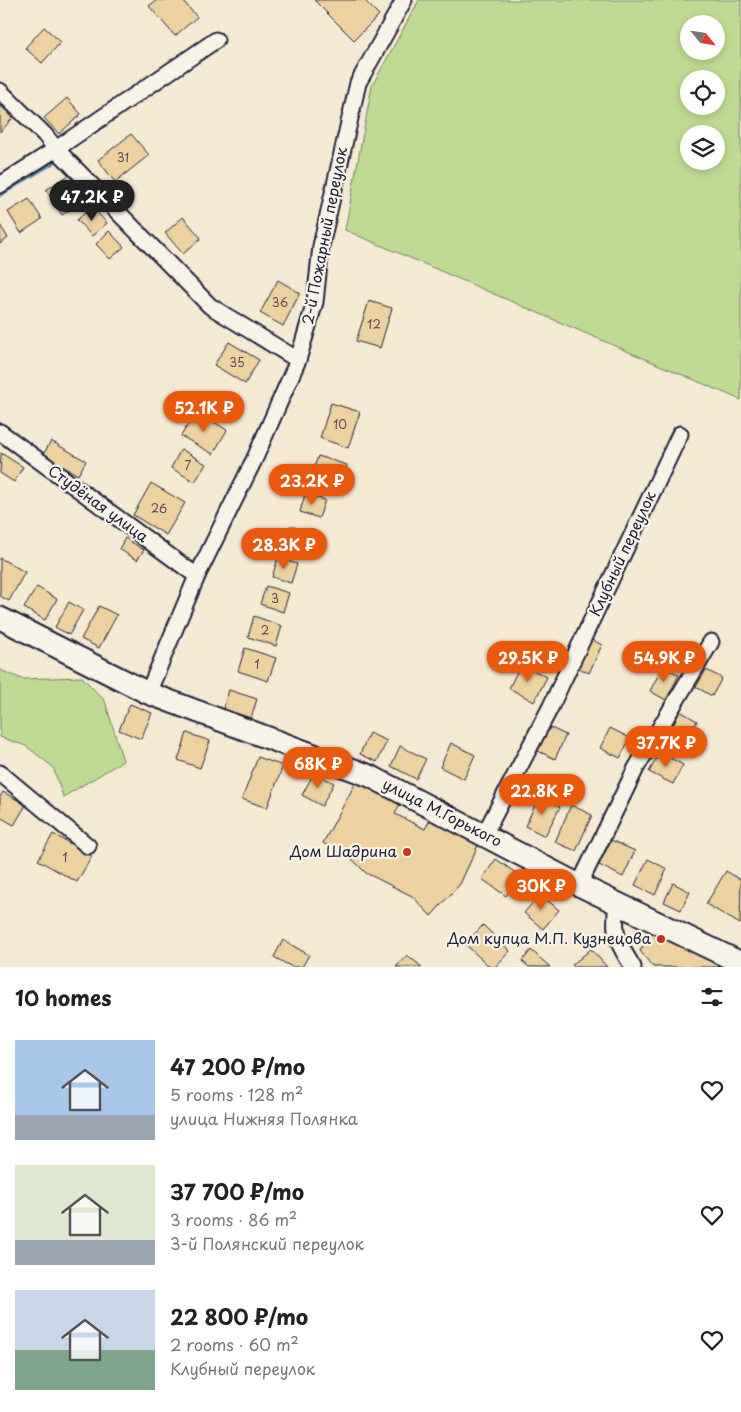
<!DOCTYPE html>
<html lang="en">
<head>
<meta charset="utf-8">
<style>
	:root { --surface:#fff; --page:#f6f6f6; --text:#222; --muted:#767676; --accent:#ea580c }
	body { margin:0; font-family:"Playpen Sans",sans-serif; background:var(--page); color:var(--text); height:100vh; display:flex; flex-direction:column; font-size:19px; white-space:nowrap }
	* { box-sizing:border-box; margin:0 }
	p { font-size:16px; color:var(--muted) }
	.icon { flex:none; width:28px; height:28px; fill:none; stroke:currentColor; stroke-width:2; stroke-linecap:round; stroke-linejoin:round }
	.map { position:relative; height:967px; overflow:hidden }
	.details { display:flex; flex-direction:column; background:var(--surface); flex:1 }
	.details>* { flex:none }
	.needle { width:32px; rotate:120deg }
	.tools { position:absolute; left:680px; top:15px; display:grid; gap:10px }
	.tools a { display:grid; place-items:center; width:45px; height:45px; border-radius:50%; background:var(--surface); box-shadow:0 2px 8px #0003; font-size:25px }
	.price { position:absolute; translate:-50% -42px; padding:0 11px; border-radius:18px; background:var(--accent); color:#fff; font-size:16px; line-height:32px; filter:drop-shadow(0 1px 2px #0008) }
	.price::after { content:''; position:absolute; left:50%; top:30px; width:15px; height:11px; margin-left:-8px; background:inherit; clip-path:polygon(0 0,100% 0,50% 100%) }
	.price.active { background:#222; color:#fff }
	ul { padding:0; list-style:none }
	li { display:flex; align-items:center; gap:15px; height:125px; padding:0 15px }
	li span { display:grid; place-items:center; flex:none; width:140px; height:100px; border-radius:0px; color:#555 }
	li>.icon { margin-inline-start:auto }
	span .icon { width:60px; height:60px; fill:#fffc; stroke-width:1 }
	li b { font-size:21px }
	h2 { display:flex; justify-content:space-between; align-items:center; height:60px; padding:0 15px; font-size:21px }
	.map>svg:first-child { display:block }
</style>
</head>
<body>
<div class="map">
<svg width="741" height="967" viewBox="0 0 741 967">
	<rect width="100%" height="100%" fill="#f4e9d3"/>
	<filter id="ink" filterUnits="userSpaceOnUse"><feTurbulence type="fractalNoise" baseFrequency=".02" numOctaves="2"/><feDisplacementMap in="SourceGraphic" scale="10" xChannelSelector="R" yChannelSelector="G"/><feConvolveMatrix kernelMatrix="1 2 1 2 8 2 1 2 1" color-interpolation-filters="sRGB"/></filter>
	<g filter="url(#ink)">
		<!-- green -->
		<path fill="#bfdb93" stroke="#707e67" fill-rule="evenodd" d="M419 0H741V400L345 230 372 86ZM689 24H716V51H689ZM689 79H716V106H689ZM689 134H716V161H689Z
			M0 670 22 679 82 677 105 701 123 761 63 797 53 767 26 746 0 737Z"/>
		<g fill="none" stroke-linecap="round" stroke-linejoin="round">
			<!-- stream -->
			<path stroke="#608ea3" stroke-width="5.5" d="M0 194 53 162"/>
		</g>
		<!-- building -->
		<path fill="#ecd2a1" stroke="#22223b" d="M157 0H182L197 17 175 36 149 6Z
			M314 0H364L379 15 354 40Z
			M44 27 61 42 42 63 25 48Z
			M67 98 81 114 59 134 44 118Z
			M0 105 13 118 0 132Z
			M131 134 149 155 115 182 98 160Z
			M69 175 85 200 62 215 46 190Z
			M29 199 42 219 21 233 8 212Z
			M92 207 107 223 92 236 77 220Z
			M183 217 201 238 183 254 165 233Z
			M0 225 8 238 0 244Z
			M109 231 124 247 110 259 96 244Z
			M278 280 300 293 283 326 260 313Z
			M369 301 392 308 380 348 356 341Z
			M229 342 259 360 245 384 214 365Z
			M331 403 360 412 348 448 320 438Z
			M196 411 227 430 213 454 181 436Z
			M51 441 86 461 78 475 43 455Z
			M181 449 206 464 195 482 171 468Z
			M1 453 23 467 14 482 0 473Z
			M318 456 347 465 339 492 309 483Z
			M151 483 185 503 166 535 133 515Z
			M305 494 325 500 319 518 300 512Z
			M290 526 312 533 306 552 284 545Z
			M125 538 144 550 137 560 119 549Z
			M0 558 25 572 9 601 0 596Z
			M278 558 297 564 291 583 272 577Z
			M266 586 289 593 283 612 260 604Z
			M37 587 57 599 45 620 24 608Z
			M69 602 83 610 69 635 55 627Z
			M99 606 117 615 99 648 81 639Z
			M254 616 282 626 276 646 248 637Z
			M587 637 602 645 589 673 573 665Z
			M245 648 276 658 268 681 238 671Z
			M521 664 547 677 534 702 509 688Z
			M663 666 679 675 666 700 650 691Z
			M706 670 722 678 712 696 696 687Z
			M229 690 257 699 251 718 223 709Z
			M130 704 152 713 141 739 119 730Z
			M680 711 697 721 690 735 673 726Z
			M549 727 566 735 555 759 538 751Z
			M610 728 630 738 620 758 600 748Z
			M187 733 210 741 200 768 178 760Z
			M369 733 387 741 377 762 360 754Z
			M451 743 475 755 464 779 440 767Z
			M400 746 426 759 416 779 391 766Z
			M660 752 683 765 673 784 649 772Z
			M258 757 283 766 267 808 242 799Z
			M314 773 334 783 322 806 302 795Z
			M356 782 400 804 395 814 425 829 433 814 480 841 460 884 431 916 412 896 366 873 354 861 323 843Z
			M3 792 26 805 14 825 0 817V797Z
			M539 797 560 807 545 836 525 826Z
			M571 805 592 815 576 851 555 842Z
			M53 834 92 856 77 882 38 860Z
			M611 840 635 851 623 877 599 865Z
			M496 859 520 876 506 896 482 879Z
			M648 859 667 869 655 895 635 885Z
			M726 871 741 880 740 924 706 904Z
			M673 883 690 892 681 910 664 902Z
			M540 894 559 910 543 929 524 913Z
			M483 925 510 951 495 967H490L465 944Z
			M655 927 720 966 719 967H653L640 951Z
			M283 940 309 955 302 967H292L274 957Z
			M591 949 607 967H574L572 965Z
			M531 950 550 967H529L522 961Z
			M407 955 422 967H396Z"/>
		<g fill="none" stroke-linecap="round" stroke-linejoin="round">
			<defs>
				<path id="street" d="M0 91 45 135 56 149 210 306 298 360
					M0 185 56 149 216 40
					M0 432 197 576
					M148 693 197 576 255 458 298 360 315 302 321 246 358 83 404 0
					M0 773 88 846
					M484 835 550 708 680 434
					M579 885 636 768 711 642
					M617 903C613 935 616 940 633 967"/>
				<path id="secondary" d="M0 618 148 693 370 776 579 885 741 963"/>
			</defs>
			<!-- street casing -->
			<use href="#street" stroke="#22223b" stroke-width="19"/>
			<!-- secondary casing -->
			<use href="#secondary" stroke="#22223b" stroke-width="25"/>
			<!-- street -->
			<use href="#street" stroke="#f7f3e8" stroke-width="15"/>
			<!-- secondary -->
			<use href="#secondary" stroke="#f7f3e8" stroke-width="21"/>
		</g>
	</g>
	<!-- markers -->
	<g fill="#c8321e" stroke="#f7f3e8" stroke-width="2">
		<circle cx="407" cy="852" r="5"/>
		<circle cx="661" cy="939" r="5"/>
	</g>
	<g text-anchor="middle" stroke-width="4.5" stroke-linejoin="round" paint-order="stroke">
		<!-- number labels -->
		<g font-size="12" fill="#544e54">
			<text x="123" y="162">31</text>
			<text x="280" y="307">36</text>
			<text x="374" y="329">12</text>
			<text x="237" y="367">35</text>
			<text x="340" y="429">10</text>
			<text x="188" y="470">7</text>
			<text x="159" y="513">26</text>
			<text x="275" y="603">3</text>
			<text x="265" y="635">2</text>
			<text x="257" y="669">1</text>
			<text x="65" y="862">1</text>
		</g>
		<!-- street labels -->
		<g font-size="15" fill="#22223b" stroke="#f7f3e8">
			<text transform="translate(325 236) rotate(-79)" y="5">2-й Пожарный переулок</text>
			<text transform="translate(98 504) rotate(36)" y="5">Студёная улица</text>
			<text transform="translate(623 554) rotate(-65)" y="5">Клубный переулок</text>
			<text transform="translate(442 813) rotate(27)" y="5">улица М.Горького</text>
		</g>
		<!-- poi labels -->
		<g font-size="15" fill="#22223b" stroke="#f7f3e8" text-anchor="end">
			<text x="397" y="857">Дом Шадрина</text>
			<text x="651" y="944">Дом купца М.П. Кузнецова</text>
		</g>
	</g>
</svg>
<div class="tools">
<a><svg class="needle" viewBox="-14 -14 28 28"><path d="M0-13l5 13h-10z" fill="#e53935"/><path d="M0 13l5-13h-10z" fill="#767676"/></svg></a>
<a><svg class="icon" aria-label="locate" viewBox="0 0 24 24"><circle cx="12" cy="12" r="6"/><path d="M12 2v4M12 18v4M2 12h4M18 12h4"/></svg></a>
<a><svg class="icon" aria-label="layers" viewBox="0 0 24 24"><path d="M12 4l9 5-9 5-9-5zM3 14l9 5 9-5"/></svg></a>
</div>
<b class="price active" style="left:92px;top:222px">47.2K ₽</b>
<b class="price" style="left:204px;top:433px">52.1K ₽</b>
<b class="price" style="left:312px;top:506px">23.2K ₽</b>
<b class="price" style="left:284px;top:570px">28.3K ₽</b>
<b class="price" style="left:528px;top:683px">29.5K ₽</b>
<b class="price" style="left:664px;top:683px">54.9K ₽</b>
<b class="price" style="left:666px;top:768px">37.7K ₽</b>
<b class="price" style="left:318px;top:789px">68K ₽</b>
<b class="price" style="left:542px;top:816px">22.8K ₽</b>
<b class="price" style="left:541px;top:911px">30K ₽</b>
</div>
<section class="details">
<h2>10 homes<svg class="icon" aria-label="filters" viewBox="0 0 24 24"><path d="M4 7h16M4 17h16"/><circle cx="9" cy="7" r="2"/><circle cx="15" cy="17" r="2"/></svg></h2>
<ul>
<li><span style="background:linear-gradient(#a9c7e8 75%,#9aa5b1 0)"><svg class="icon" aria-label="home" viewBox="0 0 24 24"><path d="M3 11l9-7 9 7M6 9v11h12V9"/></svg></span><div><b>47 200 ₽/mo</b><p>5 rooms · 128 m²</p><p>улица Нижняя Полянка</p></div><svg class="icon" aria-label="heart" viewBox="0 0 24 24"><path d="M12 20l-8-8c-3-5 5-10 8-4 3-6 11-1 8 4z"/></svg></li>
<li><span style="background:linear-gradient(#dfe7d0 75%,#9aa5b1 0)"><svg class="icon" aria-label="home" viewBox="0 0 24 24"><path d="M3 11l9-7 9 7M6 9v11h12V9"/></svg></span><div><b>37 700 ₽/mo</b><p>3 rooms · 86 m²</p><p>3-й Полянский переулок</p></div><svg class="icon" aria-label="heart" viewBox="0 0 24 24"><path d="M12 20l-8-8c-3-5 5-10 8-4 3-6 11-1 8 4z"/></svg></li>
<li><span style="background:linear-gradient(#c9d6e8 60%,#7fa58c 0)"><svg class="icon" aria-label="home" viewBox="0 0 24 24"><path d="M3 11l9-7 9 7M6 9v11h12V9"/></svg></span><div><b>22 800 ₽/mo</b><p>2 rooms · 60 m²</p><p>Клубный переулок</p></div><svg class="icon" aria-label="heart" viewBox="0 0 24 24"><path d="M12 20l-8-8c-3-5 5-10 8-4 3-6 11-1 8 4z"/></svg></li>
</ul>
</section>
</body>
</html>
